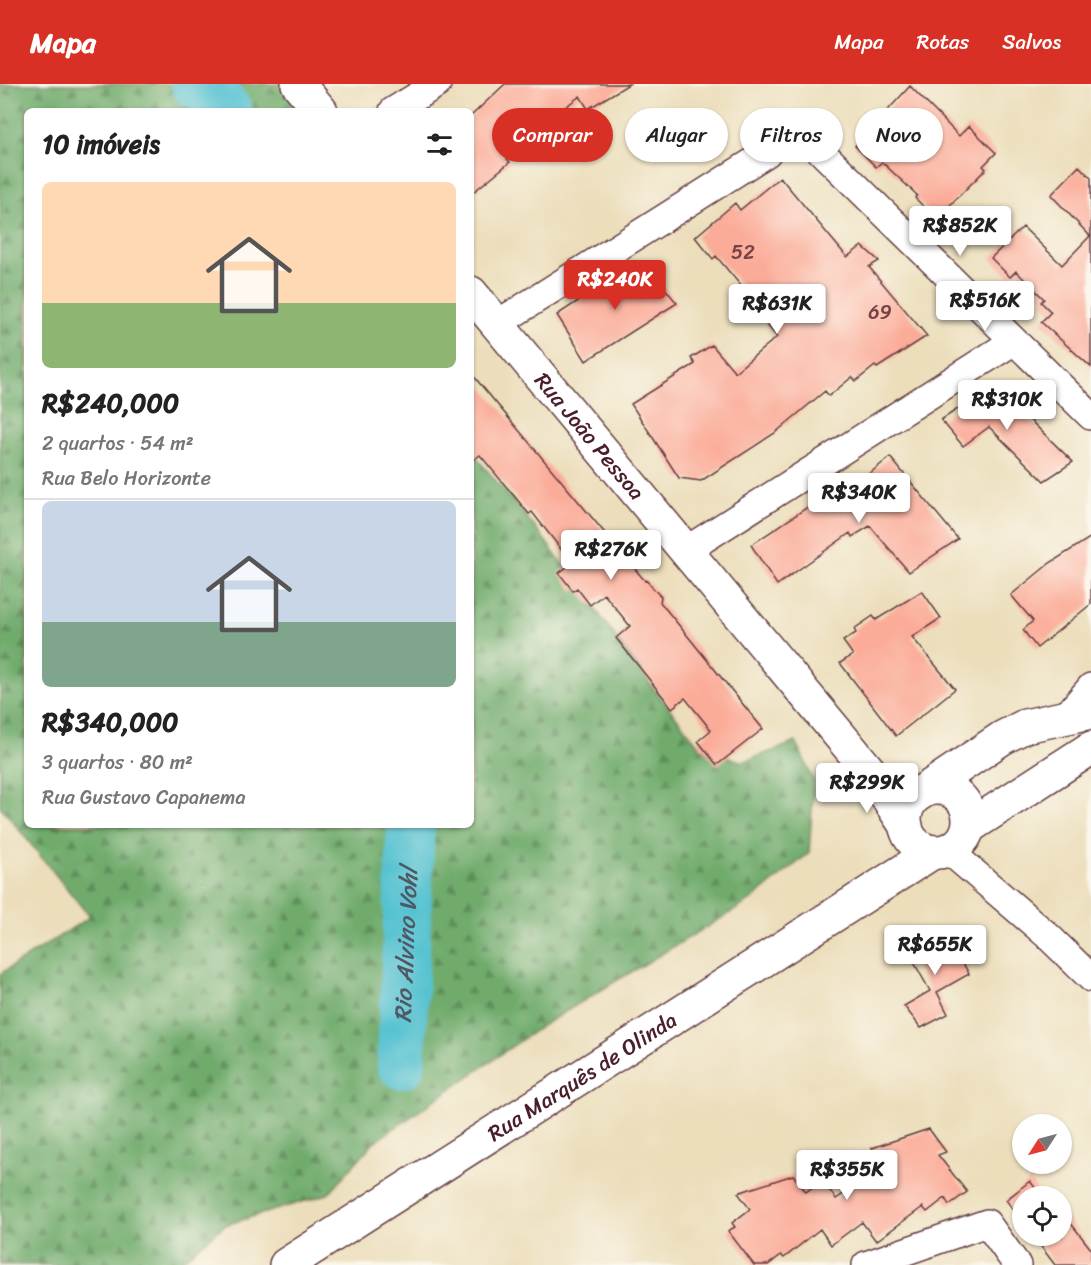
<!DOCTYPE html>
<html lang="pt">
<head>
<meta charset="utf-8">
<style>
	:root { --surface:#fff; --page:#f2f2f2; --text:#222; --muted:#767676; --line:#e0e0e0; --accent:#d93025 }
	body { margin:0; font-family:Sriracha,sans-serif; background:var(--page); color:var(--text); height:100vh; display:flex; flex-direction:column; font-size:22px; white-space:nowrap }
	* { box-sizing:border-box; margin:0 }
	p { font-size:20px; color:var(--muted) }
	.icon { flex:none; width:33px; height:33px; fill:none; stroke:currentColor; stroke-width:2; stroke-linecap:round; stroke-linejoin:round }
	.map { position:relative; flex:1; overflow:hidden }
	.sheet { position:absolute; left:24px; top:24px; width:450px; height:720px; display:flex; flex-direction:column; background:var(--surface); border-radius:9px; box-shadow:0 2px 4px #0004 }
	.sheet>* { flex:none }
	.guide { position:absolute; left:492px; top:24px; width:508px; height:54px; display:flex; gap:12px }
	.needle { width:39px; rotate:234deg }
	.fabs { position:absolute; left:1012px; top:1030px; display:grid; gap:12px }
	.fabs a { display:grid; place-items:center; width:60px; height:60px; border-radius:50%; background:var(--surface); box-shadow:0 2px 4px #0004; font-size:30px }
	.price { position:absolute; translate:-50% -51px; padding:0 14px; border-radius:6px; background:#fff; color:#222; font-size:20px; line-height:39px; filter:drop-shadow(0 2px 3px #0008) }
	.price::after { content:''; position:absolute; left:50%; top:36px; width:18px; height:14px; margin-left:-9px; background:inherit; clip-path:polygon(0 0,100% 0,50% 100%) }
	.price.on { background:var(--accent); color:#fff }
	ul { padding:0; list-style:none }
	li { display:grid; align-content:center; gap:12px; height:318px; padding:0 18px }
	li+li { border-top:2px solid var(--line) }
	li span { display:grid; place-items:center; height:186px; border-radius:9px; color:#555 }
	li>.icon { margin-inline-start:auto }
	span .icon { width:108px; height:108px; fill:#fffc; stroke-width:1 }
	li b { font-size:26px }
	h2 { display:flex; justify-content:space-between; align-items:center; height:72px; padding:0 18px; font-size:26px }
	.chip { padding:0 21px; border-radius:27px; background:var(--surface); box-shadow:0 2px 4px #0004; font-size:21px; line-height:54px }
	.chip.on { background:var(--accent); color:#fff }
	header { display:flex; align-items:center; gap:36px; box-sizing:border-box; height:84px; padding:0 30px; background:var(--accent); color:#fff }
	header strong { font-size:28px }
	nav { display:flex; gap:33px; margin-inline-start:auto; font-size:21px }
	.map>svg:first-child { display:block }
</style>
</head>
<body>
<header>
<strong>Mapa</strong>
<nav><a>Mapa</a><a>Rotas</a><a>Salvos</a></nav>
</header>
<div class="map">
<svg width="1091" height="1181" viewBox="0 0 1091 1181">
	<defs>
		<pattern id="forest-firs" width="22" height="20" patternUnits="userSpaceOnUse" patternTransform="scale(1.5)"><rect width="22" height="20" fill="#6fab6c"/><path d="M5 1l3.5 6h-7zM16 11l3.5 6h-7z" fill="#5d8b59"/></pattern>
	</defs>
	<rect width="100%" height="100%" fill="#fbf7ec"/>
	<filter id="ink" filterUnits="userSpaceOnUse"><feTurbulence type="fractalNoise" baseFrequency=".0167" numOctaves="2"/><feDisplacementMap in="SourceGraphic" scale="12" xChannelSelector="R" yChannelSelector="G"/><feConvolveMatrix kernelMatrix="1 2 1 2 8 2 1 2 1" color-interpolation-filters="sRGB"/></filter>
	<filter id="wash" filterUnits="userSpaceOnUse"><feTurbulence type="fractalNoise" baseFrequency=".008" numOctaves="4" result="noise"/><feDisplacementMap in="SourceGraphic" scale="24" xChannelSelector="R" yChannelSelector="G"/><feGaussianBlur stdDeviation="1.35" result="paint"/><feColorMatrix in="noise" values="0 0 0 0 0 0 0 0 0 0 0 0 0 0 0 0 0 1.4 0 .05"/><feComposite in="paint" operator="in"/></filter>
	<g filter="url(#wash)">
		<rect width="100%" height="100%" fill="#ecdebb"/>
		<!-- forest -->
		<path fill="url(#forest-firs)" stroke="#5c654c" stroke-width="1.5" d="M0 0H280L303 27H27V741H471V367L538 447 653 604 701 664 743 678 796 658 814 697 809 769 750 817 543 941 373 1059 328 1110 225 1141 176 1181H0V890L90 833 0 722Z"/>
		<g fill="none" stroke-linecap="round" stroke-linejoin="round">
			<!-- river -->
			<g stroke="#57c2d1" stroke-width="48">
				<path d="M195 0 218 14 228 27"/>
				<path id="s1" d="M401 981 411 741"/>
			</g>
		</g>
		<g id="blocks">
			<!-- building -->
			<path fill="#fbac99" d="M505 0H629L588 25 580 12 541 41 546 47 507 75 510 78 471 110V32Z
				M910 2 959 52 969 42 996 69 983 82 986 85 936 135 915 114 917 111 882 78 876 83 855 62Z
				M1079 82 1091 94V283L1041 238 1051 228 1041 218 1044 215 1016 187 1010 193 991 174 1023 143 1062 181 1090 152 1051 111Z
				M780 93 847 173 862 162 879 177 869 183 927 252 877 284 875 282 856 297 852 293 829 312 825 307 775 349 701 397 679 394 631 320 695 280 691 274 712 261 735 288 777 253 759 231 763 228 716 172 713 175 695 153 735 119 740 126Z
				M644 179 677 219 586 277 557 231 619 190 622 194Z
				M471 289 645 497 646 496 661 513 660 518 669 529 763 645 717 681 698 657 711 646 685 614 672 624 616 554 630 542 604 510 590 521 577 504 573 507 559 489 572 479 532 428 529 430 480 371 471 378Z
				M994 301 1073 378 1044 397 989 343 963 362 941 336Z
				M890 373 958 455 909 488 870 442 852 453 850 449 777 501 751 461 833 406 839 414Z
				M1091 453V520L1037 564 1023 546 1033 537 1011 511 1050 479Z
				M922 507 941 534 912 553 955 605 896 652 840 579 853 571 843 557 856 549 854 545 873 532 876 536Z
				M944 845 969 890 937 908 948 930 921 944 904 922 930 907 907 866Z
				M929 1045 946 1068 938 1071 967 1108 949 1121 945 1114 927 1128 923 1123 876 1157 862 1138 831 1161 820 1145 784 1174 781 1171 768 1181H754L728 1147 735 1143 732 1139 750 1125 738 1109 793 1091 806 1108 822 1096 836 1115 885 1082 872 1064Z
				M1030 1097 1042 1113H1023V1139L1006 1116Z
				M1062 1128 1091 1165V1181H1055L1033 1152H1062Z"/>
		</g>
	</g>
	<g filter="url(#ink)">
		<use href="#blocks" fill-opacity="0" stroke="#623c41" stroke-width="1.5"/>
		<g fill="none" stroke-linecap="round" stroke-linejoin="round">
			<defs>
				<path id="street" d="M393 27 437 0
					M798 45 1091 332
					M497 240 767 69
					M685 467 1014 257
					M1066 632 1091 603
					M948 766 1048 852 1091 894
					M866 1181 987 1139 1017 1181"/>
				<g id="secondary">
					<path d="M298 0 321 27"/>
					<path id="s2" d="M471 209 871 689 906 742"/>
				</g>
				<g id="primary">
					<circle cx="937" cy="736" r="32"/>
					<path d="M919 710 1002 654 1025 642 1091 628"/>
					<path d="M969 743 1091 664"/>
					<path id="s3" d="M286 1181 933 768"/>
				</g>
			</defs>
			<!-- street casing -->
			<use href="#street" stroke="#623c41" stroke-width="30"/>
			<!-- secondary casing -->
			<use href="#secondary" stroke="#623c41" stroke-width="36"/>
			<!-- primary casing -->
			<use href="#primary" stroke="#623c41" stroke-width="36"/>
			<!-- street -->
			<use href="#street" stroke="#fff" stroke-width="27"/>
			<!-- secondary -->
			<use href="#secondary" stroke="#fff" stroke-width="33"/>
			<!-- primary -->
			<use href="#primary" stroke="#fff" stroke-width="33"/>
		</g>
	</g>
	<g text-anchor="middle" stroke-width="4.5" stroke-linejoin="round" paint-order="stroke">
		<!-- number labels -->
		<g font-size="20" fill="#764246">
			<text x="743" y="175">52</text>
			<text x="880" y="235">69</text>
		</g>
		<!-- street labels -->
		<g font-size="22" fill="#4a1f2b" stroke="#fbf7ec">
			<text dy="8" stroke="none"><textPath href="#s2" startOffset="186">Rua João Pessoa</textPath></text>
			<text dy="8" stroke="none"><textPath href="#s3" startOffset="351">Rua Marquês de Olinda</textPath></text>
		</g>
		<!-- water labels -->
		<g font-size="24" font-style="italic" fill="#4f5865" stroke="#fbf7ec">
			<text dy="8" stroke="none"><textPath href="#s1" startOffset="120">Rio Alvino Vohl</textPath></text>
		</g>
	</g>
</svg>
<div class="fabs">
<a><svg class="needle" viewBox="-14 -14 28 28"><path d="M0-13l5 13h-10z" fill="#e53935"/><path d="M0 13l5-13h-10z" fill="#767676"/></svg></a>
<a><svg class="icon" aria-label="locate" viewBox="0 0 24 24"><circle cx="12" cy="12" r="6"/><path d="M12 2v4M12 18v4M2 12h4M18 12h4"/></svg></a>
</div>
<b class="price" style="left:960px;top:173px">R$852K</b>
<b class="price on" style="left:615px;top:227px">R$240K</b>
<b class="price" style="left:985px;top:248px">R$516K</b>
<b class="price" style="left:777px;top:251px">R$631K</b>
<b class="price" style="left:1007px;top:347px">R$310K</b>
<b class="price" style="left:859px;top:440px">R$340K</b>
<b class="price" style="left:611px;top:497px">R$276K</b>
<b class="price" style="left:867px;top:730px">R$299K</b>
<b class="price" style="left:935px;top:892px">R$655K</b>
<b class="price" style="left:847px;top:1117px">R$355K</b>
<div class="guide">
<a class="chip on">Comprar</a>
<a class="chip">Alugar</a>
<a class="chip">Filtros</a>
<a class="chip">Novo</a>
</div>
<section class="sheet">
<h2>10 imóveis<svg class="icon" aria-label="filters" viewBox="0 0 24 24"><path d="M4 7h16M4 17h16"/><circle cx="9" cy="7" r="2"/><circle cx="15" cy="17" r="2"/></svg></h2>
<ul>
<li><span style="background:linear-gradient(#ffd9b3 65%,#8fb573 0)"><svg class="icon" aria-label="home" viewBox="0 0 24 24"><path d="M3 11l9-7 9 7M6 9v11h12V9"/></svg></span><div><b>R$240,000</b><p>2 quartos · 54 m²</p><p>Rua Belo Horizonte</p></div></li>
<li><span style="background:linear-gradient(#c9d6e8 65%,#7fa58c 0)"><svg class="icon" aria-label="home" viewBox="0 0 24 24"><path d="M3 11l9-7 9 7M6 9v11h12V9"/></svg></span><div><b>R$340,000</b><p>3 quartos · 80 m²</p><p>Rua Gustavo Capanema</p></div></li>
</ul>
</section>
</div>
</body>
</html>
